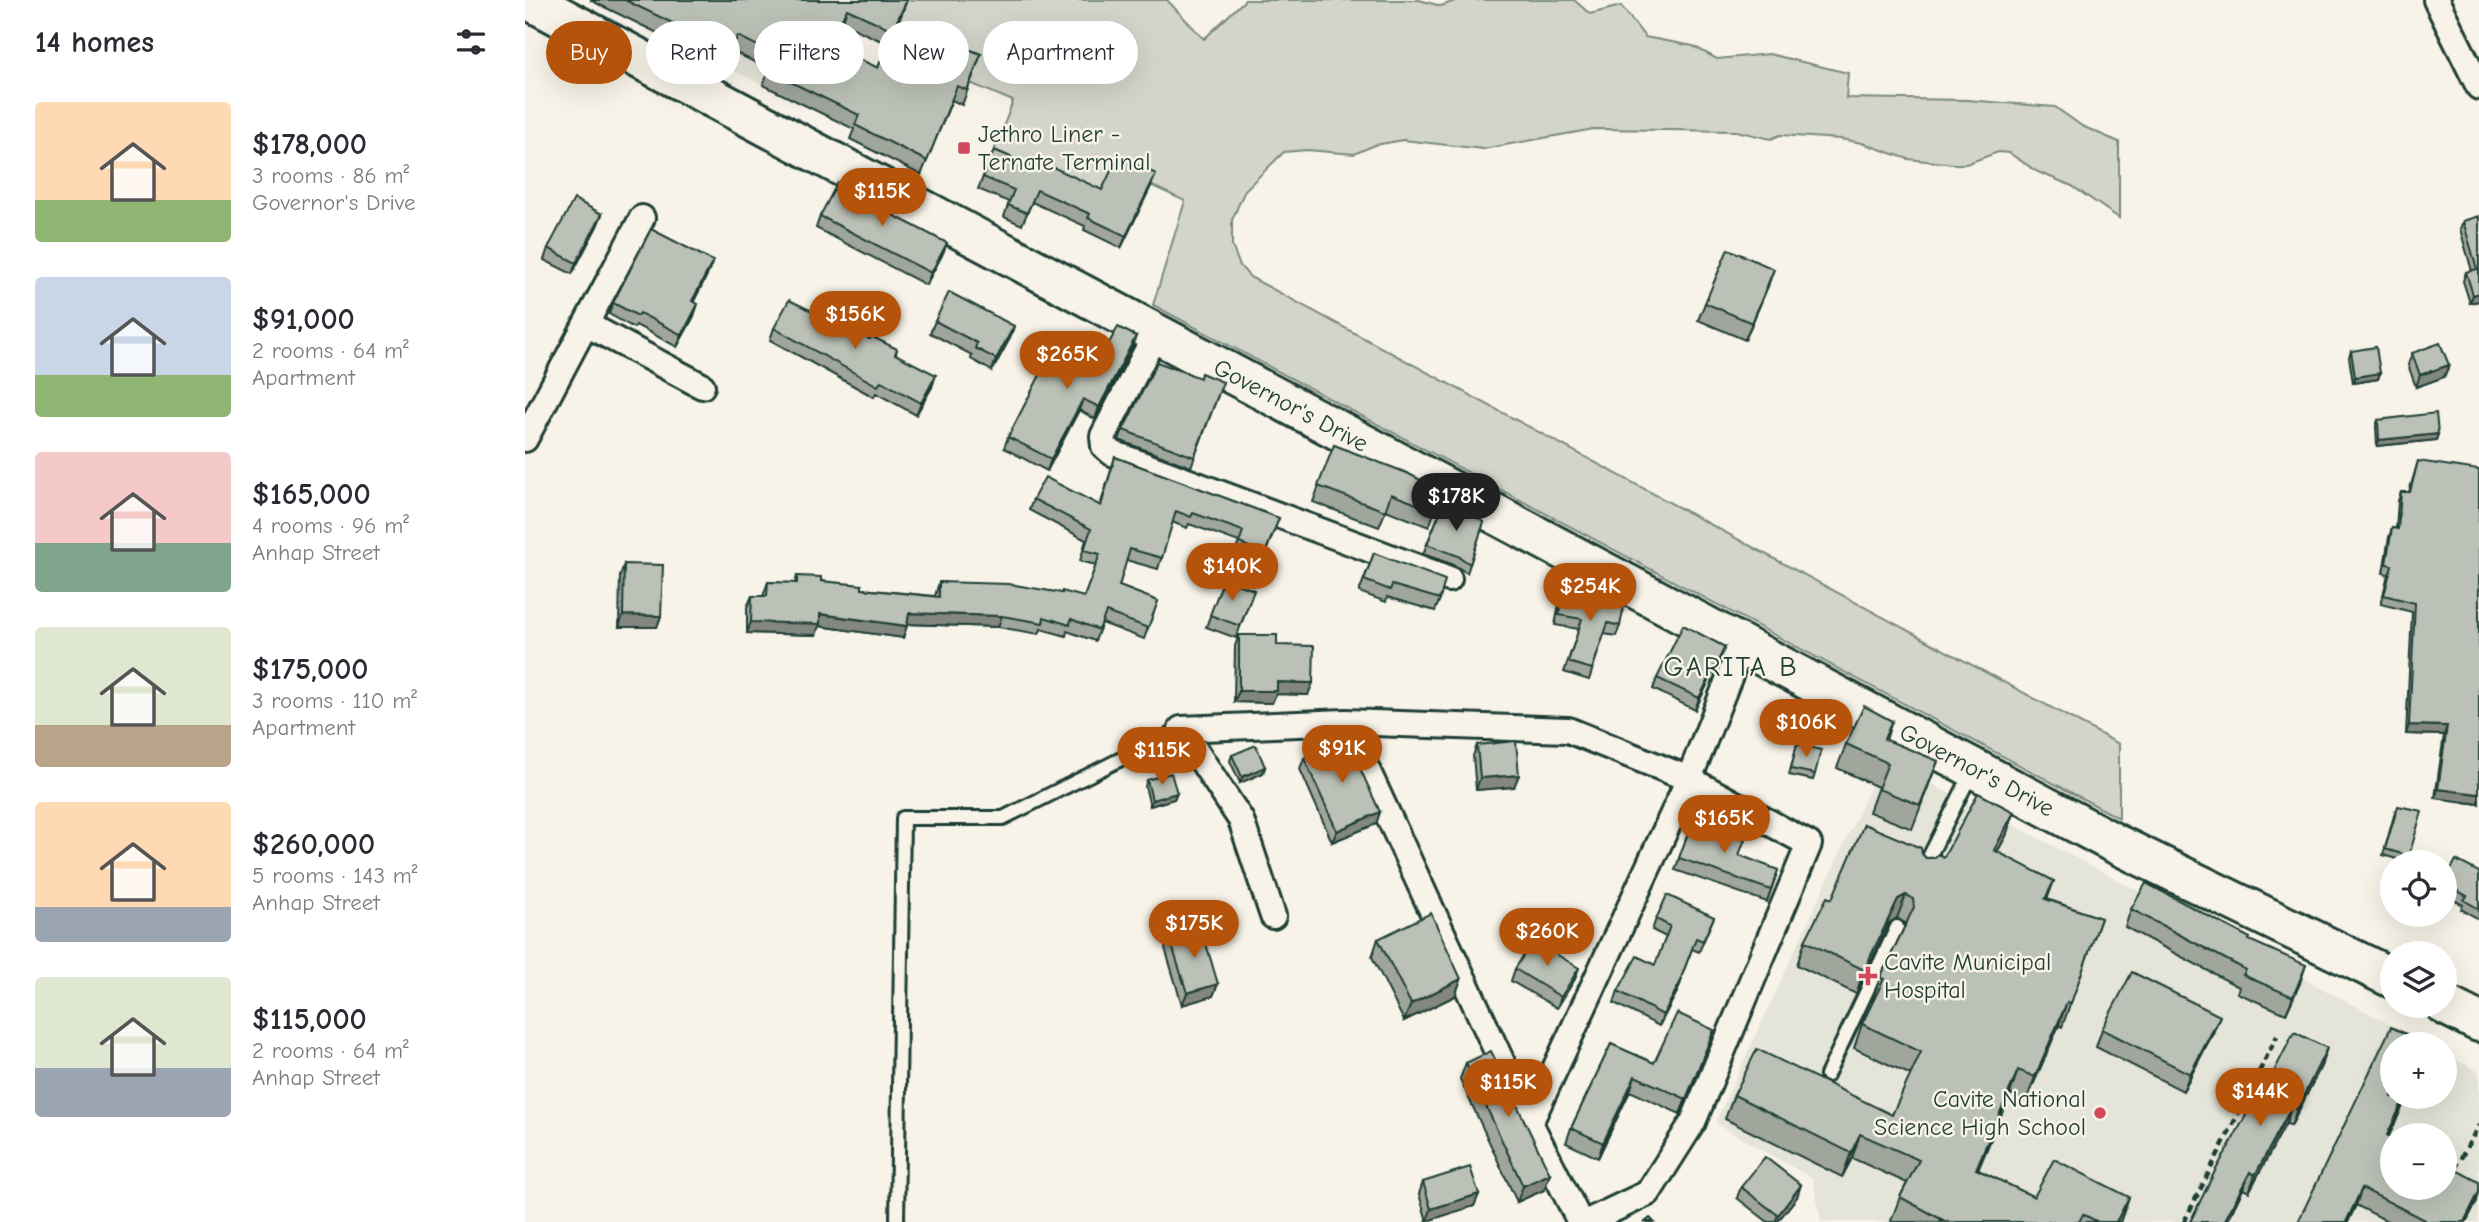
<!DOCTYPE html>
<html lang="en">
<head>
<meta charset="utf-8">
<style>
	:root { --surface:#fff; --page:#f7f7f7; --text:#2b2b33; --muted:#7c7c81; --accent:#b45309 }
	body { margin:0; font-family:"Comic Neue",sans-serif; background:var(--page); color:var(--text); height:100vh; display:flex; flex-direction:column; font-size:26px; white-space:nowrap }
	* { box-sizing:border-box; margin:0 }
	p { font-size:23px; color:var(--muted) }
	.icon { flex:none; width:38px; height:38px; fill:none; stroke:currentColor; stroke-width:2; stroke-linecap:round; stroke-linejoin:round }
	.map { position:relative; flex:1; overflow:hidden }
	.side { display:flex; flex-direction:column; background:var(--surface); width:525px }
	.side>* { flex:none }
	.hud { position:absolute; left:21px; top:21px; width:665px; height:63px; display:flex; gap:14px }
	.controls { position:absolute; left:1855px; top:850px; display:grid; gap:14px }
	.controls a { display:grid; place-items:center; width:77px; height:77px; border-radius:50%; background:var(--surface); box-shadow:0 7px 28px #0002; font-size:35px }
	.price { position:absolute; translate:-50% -60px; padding:0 16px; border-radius:24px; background:var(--accent); color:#fff; font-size:23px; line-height:46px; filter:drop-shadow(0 2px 4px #0008) }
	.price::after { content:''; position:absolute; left:50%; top:42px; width:21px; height:16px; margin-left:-10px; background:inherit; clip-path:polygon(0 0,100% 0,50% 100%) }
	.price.active { background:#222; color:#fff }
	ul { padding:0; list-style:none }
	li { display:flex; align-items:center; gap:21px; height:175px; padding:0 35px }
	li span { display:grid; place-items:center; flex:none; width:196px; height:140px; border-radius:7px; color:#555 }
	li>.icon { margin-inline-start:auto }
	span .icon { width:84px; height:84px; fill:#fffc; stroke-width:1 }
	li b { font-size:30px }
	h2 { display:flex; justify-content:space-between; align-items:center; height:84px; padding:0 35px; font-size:30px }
	.chip { padding:0 24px; border-radius:32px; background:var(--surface); box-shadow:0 7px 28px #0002; font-size:24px; line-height:63px }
	.chip.active { background:var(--accent); color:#fff }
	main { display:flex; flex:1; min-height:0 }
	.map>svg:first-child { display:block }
</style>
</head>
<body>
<main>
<section class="side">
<h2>14 homes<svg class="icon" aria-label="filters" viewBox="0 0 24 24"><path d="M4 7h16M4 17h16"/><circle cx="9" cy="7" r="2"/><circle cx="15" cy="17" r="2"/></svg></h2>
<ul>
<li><span style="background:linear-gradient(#ffd9b3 70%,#8fb573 0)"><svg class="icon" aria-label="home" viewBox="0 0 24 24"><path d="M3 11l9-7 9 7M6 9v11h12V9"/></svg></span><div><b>$178,000</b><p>3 rooms · 86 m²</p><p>Governor's Drive</p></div></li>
<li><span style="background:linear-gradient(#c9d6e8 70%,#8fb573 0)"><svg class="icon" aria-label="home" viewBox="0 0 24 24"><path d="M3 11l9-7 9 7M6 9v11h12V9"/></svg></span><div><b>$91,000</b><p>2 rooms · 64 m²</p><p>Apartment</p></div></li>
<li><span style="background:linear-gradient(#f6c9c9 65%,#7fa58c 0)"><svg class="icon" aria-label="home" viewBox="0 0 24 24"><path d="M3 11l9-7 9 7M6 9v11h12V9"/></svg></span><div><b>$165,000</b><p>4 rooms · 96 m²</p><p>Anhap Street</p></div></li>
<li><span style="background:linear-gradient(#dfe7d0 70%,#b9a48a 0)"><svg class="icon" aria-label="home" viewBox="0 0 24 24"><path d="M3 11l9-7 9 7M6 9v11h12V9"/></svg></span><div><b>$175,000</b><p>3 rooms · 110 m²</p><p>Apartment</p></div></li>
<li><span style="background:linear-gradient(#ffd9b3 75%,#9aa5b1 0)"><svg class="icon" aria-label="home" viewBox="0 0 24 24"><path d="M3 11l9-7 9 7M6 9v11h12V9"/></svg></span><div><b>$260,000</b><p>5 rooms · 143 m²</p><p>Anhap Street</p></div></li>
<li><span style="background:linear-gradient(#dfe7d0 65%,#9aa5b1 0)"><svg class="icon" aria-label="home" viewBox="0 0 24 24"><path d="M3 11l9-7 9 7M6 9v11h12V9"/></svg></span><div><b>$115,000</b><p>2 rooms · 64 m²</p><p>Anhap Street</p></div></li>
</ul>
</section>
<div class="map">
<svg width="1954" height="1222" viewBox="0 0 1954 1222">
	<rect width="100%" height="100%" fill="#f7f3e8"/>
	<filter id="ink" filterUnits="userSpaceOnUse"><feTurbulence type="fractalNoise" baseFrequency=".0143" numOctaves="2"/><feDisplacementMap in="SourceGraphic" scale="14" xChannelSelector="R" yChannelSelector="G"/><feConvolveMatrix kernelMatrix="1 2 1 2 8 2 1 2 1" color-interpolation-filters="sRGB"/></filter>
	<g filter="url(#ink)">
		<!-- built -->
		<path fill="#e5e4d9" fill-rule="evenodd" d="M215 3 266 28 238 85 186 60Z
			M1358 760 1496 829 1904 1045H1867V1097H1920V1053L1954 1072V1222H1296L1288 1179 1190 1123ZM1867 1136H1920V1188H1867Z"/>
		<!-- green -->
		<path fill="#d3d5ca" stroke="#79897f" stroke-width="2" d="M380 0H642L679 39 720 0H894L916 6 933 0H1049L1065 14 1096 6 1120 37 1168 46 1192 59 1244 54 1323 73 1321 98 1442 100 1530 107 1557 126 1594 142V218L1547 186 1513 172 1484 153 1473 152 1441 164H1429L1383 159 1337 143 1315 139 1255 135 1246 139 1211 131 1069 129 958 149 878 140 850 145 829 154 782 150 759 152 720 190 707 220V246L715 266 725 277 1594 744V818L628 305 660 201 589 168 572 203 465 162 488 101 445 83 451 69 367 35 378 12Z"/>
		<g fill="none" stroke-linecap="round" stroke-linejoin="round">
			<defs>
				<path id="service" d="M1397 871 1447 772
					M1302 1075 1372 927
					M372 1222 378 818H478L656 729"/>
				<path id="minor" d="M1911 0 1954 87
					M61 324 177 386
					M631 333 578 436 579 446 587 453 924 579
					M0 439 117 218
					M820 722 1005 1123 1055 1222
					M748 916 716 820 656 729 820 722 1043 730 1164 779 1284 844 1168 1122 1123 1193 1062 1222
					M1005 1123 1164 779 1217 645"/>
				<g id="primary">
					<path id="s1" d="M4 0 1589 843 1867 978"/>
					<path d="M1920 1005 1954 1022"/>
				</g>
			</defs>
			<!-- service casing -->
			<use href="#service" stroke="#1f3d34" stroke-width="18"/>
			<!-- minor casing -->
			<use href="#minor" stroke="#1f3d34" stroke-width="30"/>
			<!-- primary casing -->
			<use href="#primary" stroke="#1f3d34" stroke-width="44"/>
			<!-- path -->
			<path stroke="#1f3d34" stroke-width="4.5" stroke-dasharray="7 5" stroke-linecap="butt" d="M1930 1169 1954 1125
				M1659 1222 1752 1036"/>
			<!-- service -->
			<use href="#service" stroke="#f7f3e8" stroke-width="12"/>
			<!-- minor -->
			<use href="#minor" stroke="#f7f3e8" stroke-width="24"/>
			<!-- primary -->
			<use href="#primary" stroke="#f7f3e8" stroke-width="38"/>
		</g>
		<!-- wall -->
		<path fill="#a1a69d" stroke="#1f3d34" stroke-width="2" fill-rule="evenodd" d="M65 0H382L374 21 456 54 437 105 427 100 396 175 325 139 329 129 238 85 244 69 207 51 200 66ZM317 23 363 44 353 68 305 46Z
			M469 150 514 169 577 190 626 186 596 248 559 230 560 226 507 202 497 225 479 217 484 202 453 189Z
			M77 214 72 226 47 274 19 260 23 248Z
			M295 216 422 243 417 255 401 285 291 228Z
			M1954 216V301L1945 303 1938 281 1941 272 1947 271 1935 229 1938 221Z
			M183 273 169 301V316L152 347 111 325 109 328 84 314 88 303Z
			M1243 286 1220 340 1173 320 1180 303Z
			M410 321 489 326 485 338 467 371 446 359 447 355 405 333Z
			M249 328 345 339 372 349 371 354 407 387 391 415 351 393 349 397 245 340Z
			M611 336 607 348 570 419 554 410 522 471 479 448 483 437 575 359Z
			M1826 351 1855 373 1853 379 1828 383 1824 357Z
			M1887 353 1924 365 1919 377 1891 387 1883 365Z
			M675 378 698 382 666 467 594 440 598 430Z
			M1853 420 1913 434 1911 440 1852 446 1851 426Z
			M809 445 917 491 904 527 861 510 854 527 788 502Z
			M590 457 754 518 736 565 709 555 714 542 664 524 662 528 647 522 633 569 601 560 594 586 633 601 619 639 577 623 570 641 542 631 541 636 516 629 514 634 473 627 382 624 378 638 294 626 291 635 222 633V607L227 596H238L243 582 270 583 272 576 337 589 410 596 414 582 559 597 571 565 555 561 561 540 504 510 508 499 575 506Z
			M1893 461 1954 804 1910 798 1919 735 1881 734 1887 612 1856 604 1863 574 1858 573 1864 537 1867 528 1871 529 1873 501 1876 492H1884Z
			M918 505 959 522 942 573 929 565 898 554Z
			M849 553 915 599 910 611 862 597 861 602 834 592Z
			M99 564 136 616 132 627H94L95 576Z
			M699 579 729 590 711 638 681 627Z
			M1039 589 1095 626 1091 636 1079 634 1064 680 1039 672 1054 629 1030 625 1035 599Z
			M714 635 752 645 783 695 751 694 747 703 709 702 710 646Z
			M1200 647 1195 658 1170 710 1128 689 1132 678Z
			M1367 721 1361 740 1413 761 1387 829 1344 812 1353 787 1312 768 1321 744Z
			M1272 744 1290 774 1288 780 1264 775Z
			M952 745 989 787 951 790 948 756Z
			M707 755 740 767 738 773 715 783 705 761Z
			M779 758 855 812 851 824 807 842 775 769Z
			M622 780 652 793 649 799 625 806 620 786Z
			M1870 812 1884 856 1882 862 1858 855Z
			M1168 820 1214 855 1253 870 1242 902 1150 870Z
			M1481 836 1472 852 1522 899 1576 918 1537 1027 1534 1025 1501 1101 1485 1094 1453 1170 1509 1197H1604L1595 1222H1368L1366 1221 1375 1197 1382 1183 1327 1158 1317 1177 1200 1119 1209 1095 1367 1115 1386 1075 1329 1048 1337 1024 1348 1002 1347 1001 1355 978 1380 926V923L1372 918 1364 923 1331 994 1272 965 1280 941 1307 899 1397 854 1401 858 1419 857Z
			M1954 872V919L1936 909 1938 905 1920 895V880Z
			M1606 909 1775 983 1761 1014 1712 993 1714 987 1600 927Z
			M1189 917 1174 952 1167 949 1156 978 1157 979 1153 990 1134 1026 1089 1003 1093 991 1130 965 1141 937 1127 930 1131 919Z
			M644 936 693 984 688 996 657 1005 640 948Z
			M853 939 936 979 930 996 879 1021 847 957Z
			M990 969 1050 979 1032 1008 986 981Z
			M1577 1029 1688 1033 1658 1091 1571 1047Z
			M1086 1044 1129 1063 1184 1045 1155 1114 1105 1091 1073 1158 1041 1143 1046 1128Z
			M941 1063 1025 1174 1019 1190 992 1202 935 1079Z
			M1796 1066 1766 1126 1761 1123 1724 1192 1718 1189 1702 1222H1665L1734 1101Z
			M1867 1097H1882L1864 1136 1952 1201 1941 1222H1864L1831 1205 1823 1222H1773Z
			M898 1182 954 1194 949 1206 902 1221 894 1194Z
			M1216 1187 1272 1197 1252 1222H1243L1212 1198Z"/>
		<!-- shaded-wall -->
		<path fill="#83877f" stroke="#1f3d34" stroke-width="2" d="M322 9 317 23 298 60 304 45Z
			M213 36 207 51 200 66 205 51Z
			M631 174 626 186 596 248 601 236Z
			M77 214 72 226 47 274 51 263Z
			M422 243 417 255 401 285 406 273Z
			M188 261 183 273 163 312 167 301Z
			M1249 269 1243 286 1220 340 1227 323Z
			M1954 293V301L1945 303 1948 295Z
			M173 304 169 316 152 347 157 335Z
			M489 326 485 338 467 371 471 359Z
			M611 336 607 348 570 419 574 407Z
			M1924 365 1919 377 1891 387 1895 375Z
			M1855 373 1853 379 1828 383 1830 377Z
			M411 375 407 387 391 415 396 403Z
			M558 399 554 410 522 471 526 459Z
			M1913 434 1911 440 1852 446 1854 440Z
			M384 613 477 616 473 627 380 624Z
			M295 614 382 626 378 638 294 626 291 635 222 633 226 622Z
			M98 615 136 616 132 627H94Z
			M1200 647 1195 658 1170 710 1174 698Z
			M752 682 788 683 783 695 751 694 747 703 709 702 714 691Z
			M1884 725 1922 726 1919 735 1881 734Z
			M740 767 738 773 715 783 717 777Z
			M994 775 989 787 951 790 955 778Z
			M1913 789 1954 794V804L1910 798Z
			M652 793 649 799 625 806 627 800Z
			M855 812 851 824 807 842 812 831Z
			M1489 812 1481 836 1460 874 1469 850Z
			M1529 881 1520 905V899Z
			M1381 895 1372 918 1364 923 1331 994 1339 970 1373 899Z
			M1781 965 1775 983 1761 1014 1768 997Z
			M1054 968 1050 979 1032 1008 1036 997Z
			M936 979 930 996 879 1021 886 1004Z
			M1157 979 1153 990 1134 1026 1138 1015Z
			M693 984 688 996 657 1005 662 993Z
			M1542 1002 1534 1025 1501 1101 1510 1077Z
			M1695 1016 1688 1033 1658 1091 1665 1074Z
			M1189 1030 1184 1045 1155 1114 1161 1099Z
			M1802 1048 1796 1066 1766 1126 1772 1109Z
			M1493 1070 1485 1094 1443 1193 1451 1169Z
			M1110 1076 1105 1091 1073 1158 1078 1143Z
			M1880 1097H1882L1856 1152 1862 1135Z
			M1767 1106 1761 1123 1724 1192 1730 1175Z
			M1335 1134 1327 1158 1317 1177 1326 1153Z
			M1725 1172 1718 1189 1702 1222H1699Z
			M1025 1174 1019 1190 992 1202 998 1186Z
			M1276 1185 1272 1197 1252 1222H1250L1253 1215Z
			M1837 1188 1831 1205 1823 1222H1821Z
			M1954 1192 1952 1201 1941 1222H1939Z
			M954 1194 949 1206 902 1221 906 1209Z
			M1604 1197 1595 1222H1591Z"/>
		<!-- building -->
		<path fill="#bbc1b6" stroke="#1f3d34" stroke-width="2" fill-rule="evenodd" d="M100 0H382L372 21 456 54 442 90 432 86 402 161 330 125 334 115 243 71 251 55 213 36 205 51ZM322 9 368 30 353 68 304 45Z
			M469 150 514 169 517 162 577 190 593 156 631 174 601 236 563 218 565 214 512 190 502 213 483 205 489 190 458 177Z
			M313 182 363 209 362 212 422 243 406 273 295 216Z
			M49 199 77 214 51 263 23 248Z
			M1954 216V293L1948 295 1941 272 1952 269 1938 221Z
			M126 229 188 261 167 301 173 304 157 335 115 313 113 316 88 303Z
			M1203 249 1249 269 1227 323 1180 303Z
			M424 292 489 326 471 359 450 348 452 343 410 321Z
			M264 300 345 339 346 336 372 349 370 354 411 375 396 403 356 381 353 386 249 328Z
			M593 327 611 336 574 407 558 399 526 459 483 437 534 338 575 359Z
			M1915 343 1924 365 1895 375 1887 353Z
			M1851 347 1855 373 1830 377 1826 351Z
			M632 362 675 378 676 373 698 382 669 457 598 430Z
			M1911 413 1913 434 1854 440 1853 420Z
			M809 445 882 473 917 491 910 511 866 494 860 511 793 486Z
			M590 457 754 518 740 553 714 543 718 531 668 513 666 517 651 511 637 558 605 549 594 586 633 601 623 628 581 612 574 630 546 619 545 625 519 617 518 623 477 616 384 613 382 626 295 614V624L226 622 227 596H242L243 582 272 583V576L296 577V581L337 585V589L414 597V582L484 584 537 593V591L559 597 575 554 559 550 566 529 508 499 520 477 576 506Z
			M1893 461 1954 470V794L1913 789 1922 726 1884 725 1890 603 1859 595 1867 565 1861 564 1867 528 1873 529 1876 492H1885Z
			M918 505 940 511 959 522 945 564 933 556 902 544Z
			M849 553 920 580 915 599 867 585 865 590 839 580Z
			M99 564 138 565 136 616 98 615Z
			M699 579 729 590 715 626 685 615Z
			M1039 589 1100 600 1095 626 1083 623 1067 669 1043 662 1057 619 1034 615Z
			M1158 625 1200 647 1174 698 1132 678Z
			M714 635H752V645L789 646 788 683 752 682V691H714Z
			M1339 706 1367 721 1359 739 1413 761 1395 805 1353 789 1363 763 1321 744Z
			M822 740 855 812 812 831 779 758Z
			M991 741 994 775 955 778 952 745Z
			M1272 744 1296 750 1290 774 1266 769Z
			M731 745 740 767 717 777 707 755Z
			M646 773 652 793 627 800 622 780Z
			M1453 793 1489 812 1469 850 1529 881 1520 899 1576 918 1546 1003 1542 1002 1510 1077 1493 1070 1451 1169 1509 1197 1529 1159 1604 1197 1591 1222H1573L1558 1214 1554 1222H1417L1418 1220 1375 1197 1394 1160 1335 1134 1326 1153 1209 1095 1232 1049 1367 1115 1396 1052 1337 1024 1359 979 1355 978 1389 907 1388 899 1381 895 1373 899 1339 970 1280 941 1302 897 1307 899 1339 824 1396 848 1397 854 1401 858H1409L1413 854 1419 857Z
			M1873 806 1897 811 1884 856 1860 849Z
			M1168 820 1220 839 1214 855 1253 870 1246 890 1154 858Z
			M1931 860 1954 872V909L1939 900 1942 896 1920 884V880Z
			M1621 883 1725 938 1724 940 1781 965 1768 997 1718 975 1721 970 1606 909Z
			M1142 895 1189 917 1178 941 1171 938 1156 978 1157 979 1138 1015 1093 991 1112 956 1130 965 1145 926 1131 919Z
			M906 913 936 979 886 1004 853 939Z
			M676 927 693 984 662 993 644 936Z
			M1008 940 1054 968 1036 997 990 969Z
			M1607 972 1695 1016 1665 1074 1577 1029Z
			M1152 1013 1189 1030 1161 1099 1110 1076 1078 1143 1046 1128 1086 1044 1129 1063Z
			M1866 1027 1905 1045H1867V1097H1880L1862 1135 1867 1138V1188H1920V1164L1954 1182V1192L1939 1222H1903L1837 1188 1821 1222H1773Z
			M1769 1032 1802 1048 1772 1109 1767 1106 1730 1175 1725 1172 1699 1222H1665L1689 1173 1730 1099 1734 1101Z
			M966 1051 1025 1174 998 1186 941 1063Z
			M1240 1157 1276 1185 1253 1215 1216 1187Z
			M945 1167 954 1194 906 1209 898 1182Z
			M1125 1218 1129 1222H1120Z"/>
	</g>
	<!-- markers -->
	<g fill="#d1495b" stroke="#f7f3e8" stroke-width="2.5">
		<rect x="432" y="141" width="14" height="14" rx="3.5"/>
		<path d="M1339.5 965.5h7v7h7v7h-7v7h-7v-7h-7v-7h7z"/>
		<circle cx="1575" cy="1113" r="7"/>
	</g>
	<g text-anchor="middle" stroke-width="5" stroke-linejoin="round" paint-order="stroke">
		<!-- poi labels -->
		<g font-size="24" fill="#1f3d34" stroke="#f7f3e8" text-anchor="start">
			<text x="453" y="142">Jethro Liner -<tspan x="453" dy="28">Ternate Terminal</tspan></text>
			<text x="1359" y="970">Cavite Municipal<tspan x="1359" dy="28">Hospital</tspan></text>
			<text x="1561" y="1107" text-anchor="end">Cavite National<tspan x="1561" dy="28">Science High School</tspan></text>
		</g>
		<!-- street labels -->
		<g font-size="24" fill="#1f3d34" stroke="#f7f3e8">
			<text dy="8" stroke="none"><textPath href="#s1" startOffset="863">Governor's Drive</textPath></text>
			<text dy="8" stroke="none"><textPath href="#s1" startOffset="1640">Governor's Drive</textPath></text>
		</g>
		<!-- quarter labels -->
		<g font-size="28" letter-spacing="2" fill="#1f3d34" stroke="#f7f3e8">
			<text x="1206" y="676">GARITA B</text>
		</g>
	</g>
</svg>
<div class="controls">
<a><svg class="icon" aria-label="locate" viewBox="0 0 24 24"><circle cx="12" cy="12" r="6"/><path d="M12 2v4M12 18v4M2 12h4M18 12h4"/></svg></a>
<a><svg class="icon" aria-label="layers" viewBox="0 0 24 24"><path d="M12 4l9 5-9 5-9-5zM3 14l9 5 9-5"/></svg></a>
<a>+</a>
<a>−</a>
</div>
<b class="price" style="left:357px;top:228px">$115K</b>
<b class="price" style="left:330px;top:351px">$156K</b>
<b class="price" style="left:542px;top:391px">$265K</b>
<b class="price active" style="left:931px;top:533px">$178K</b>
<b class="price" style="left:707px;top:603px">$140K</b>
<b class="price" style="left:1065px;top:623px">$254K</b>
<b class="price" style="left:1281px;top:759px">$106K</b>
<b class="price" style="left:817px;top:785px">$91K</b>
<b class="price" style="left:637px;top:787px">$115K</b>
<b class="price" style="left:1199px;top:855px">$165K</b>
<b class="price" style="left:669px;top:960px">$175K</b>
<b class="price" style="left:1022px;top:968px">$260K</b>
<b class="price" style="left:983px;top:1119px">$115K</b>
<b class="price" style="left:1735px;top:1128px">$144K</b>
<div class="hud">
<a class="chip active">Buy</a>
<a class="chip">Rent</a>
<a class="chip">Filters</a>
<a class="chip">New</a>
<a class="chip">Apartment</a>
</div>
</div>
</main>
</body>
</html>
